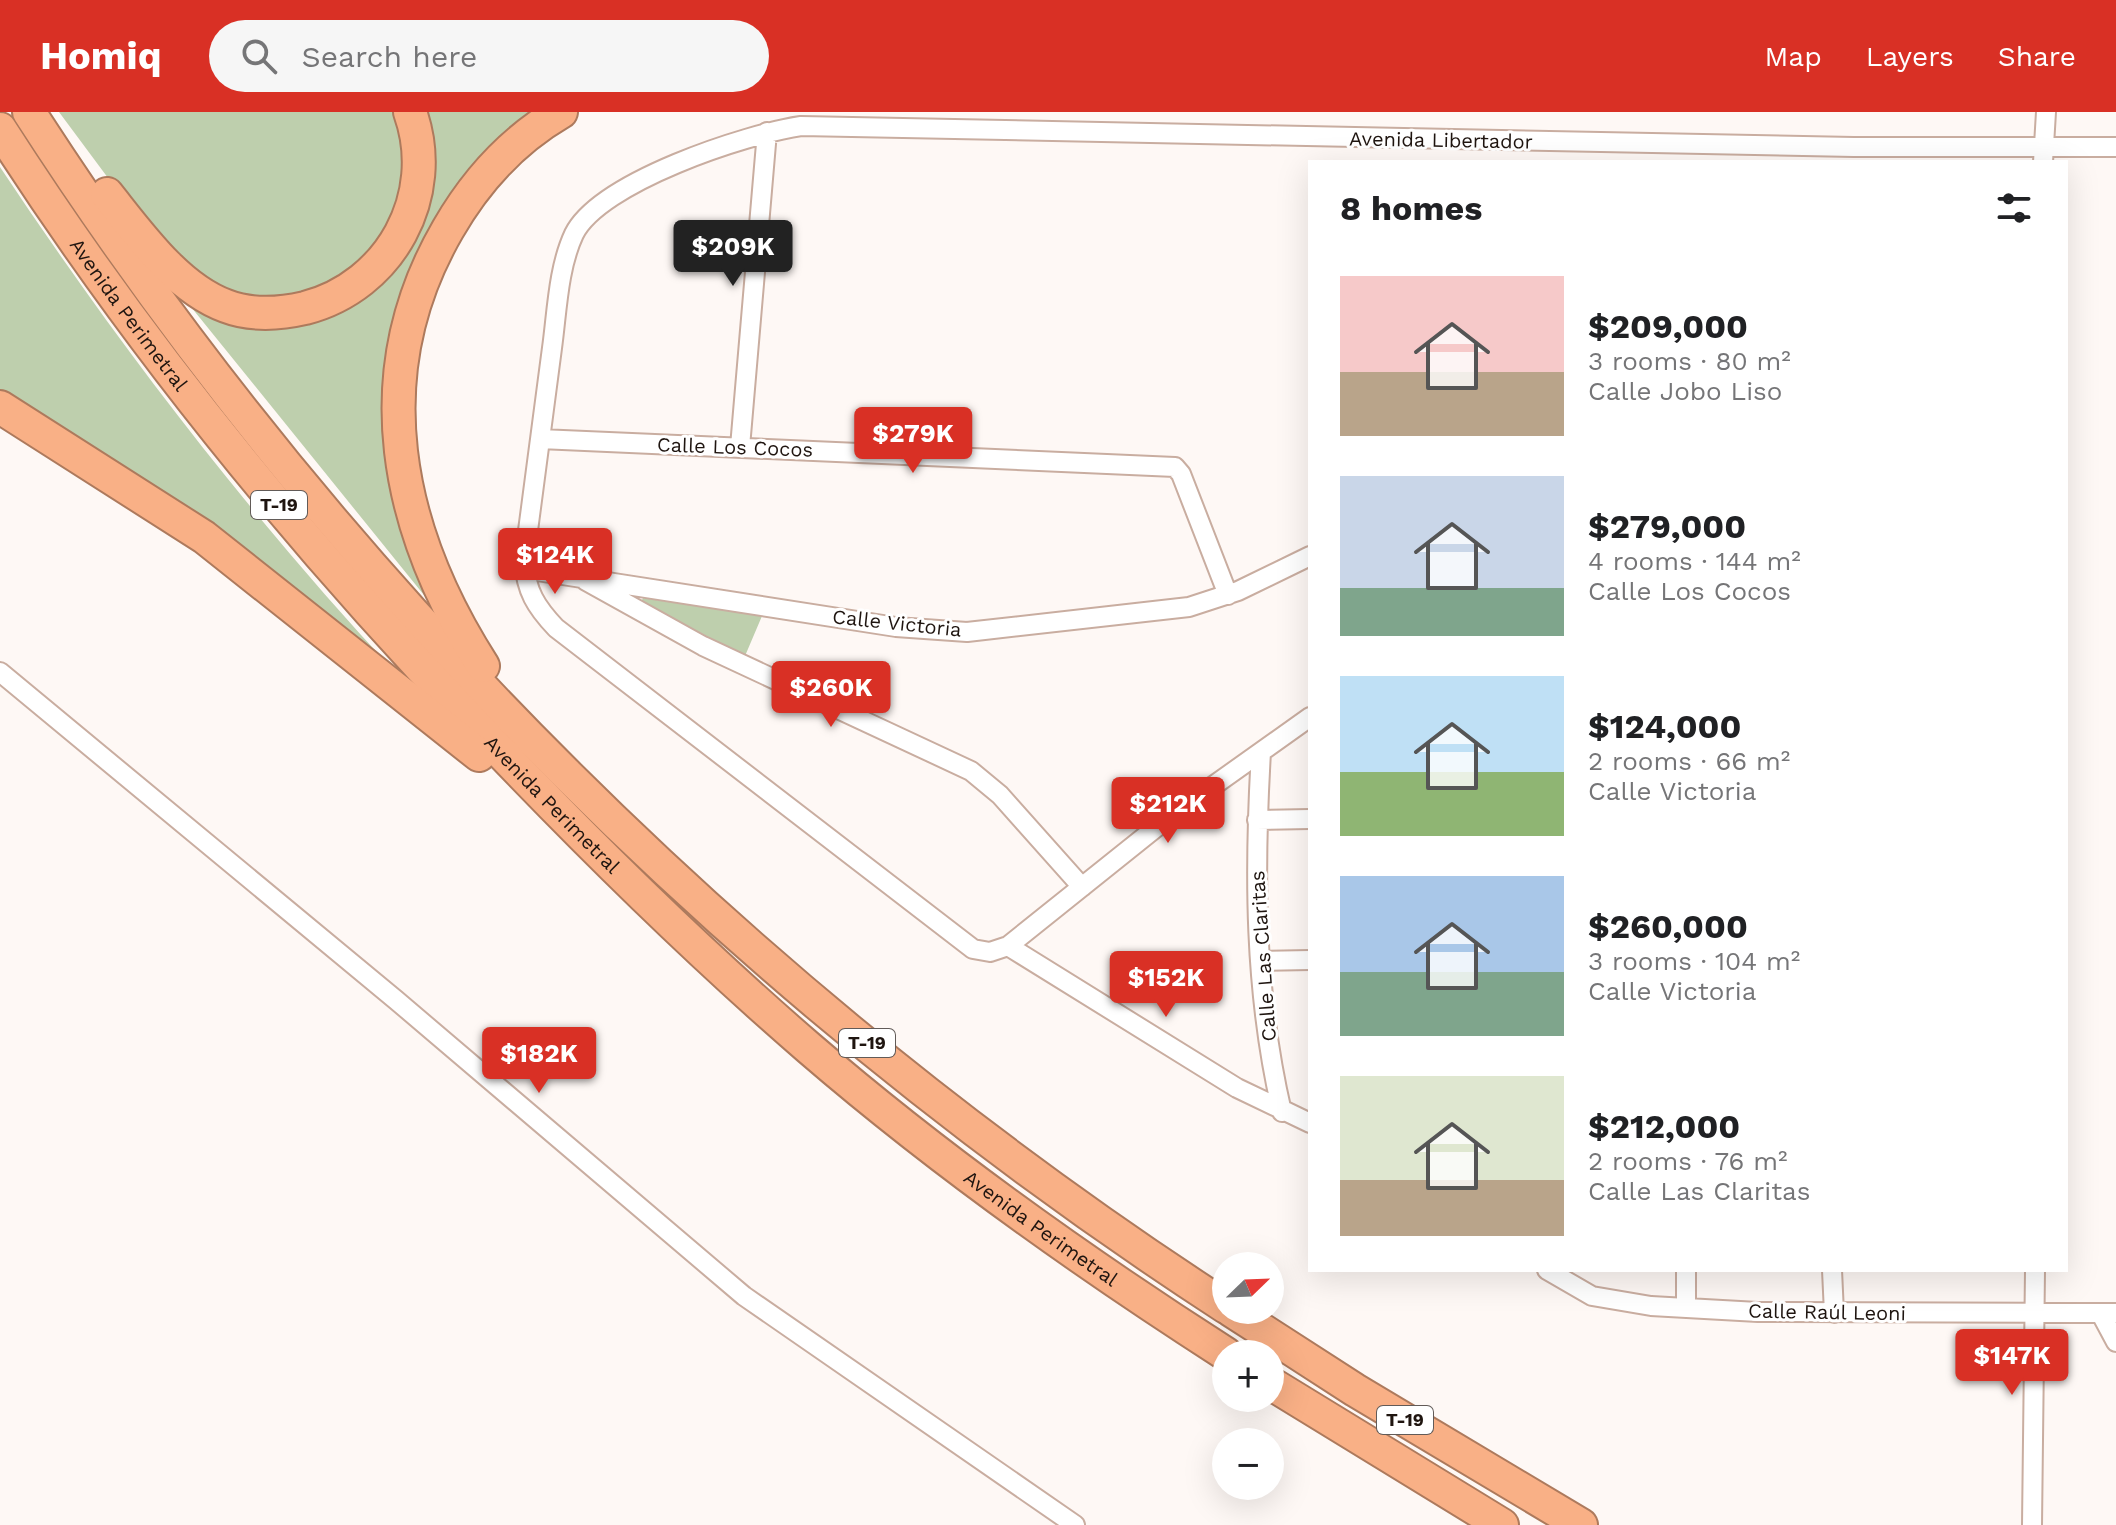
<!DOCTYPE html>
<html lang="en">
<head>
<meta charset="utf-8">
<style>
	:root { --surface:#fff; --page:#f6f6f6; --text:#202124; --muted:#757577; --accent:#d93025 }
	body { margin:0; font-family:"Work Sans",sans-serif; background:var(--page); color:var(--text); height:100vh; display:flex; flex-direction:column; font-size:30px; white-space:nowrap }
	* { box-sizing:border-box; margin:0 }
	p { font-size:26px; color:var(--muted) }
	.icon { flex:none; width:44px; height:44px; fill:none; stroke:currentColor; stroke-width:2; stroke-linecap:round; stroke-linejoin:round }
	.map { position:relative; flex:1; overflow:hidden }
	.side { position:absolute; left:1308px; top:48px; width:760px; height:1112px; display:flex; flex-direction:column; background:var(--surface); border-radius:0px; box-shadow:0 8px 32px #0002 }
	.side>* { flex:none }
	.needle { width:52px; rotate:67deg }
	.controls { position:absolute; left:1212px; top:1140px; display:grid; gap:16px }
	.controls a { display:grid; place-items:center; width:72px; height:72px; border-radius:50%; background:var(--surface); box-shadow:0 8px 32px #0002; font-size:40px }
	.price { position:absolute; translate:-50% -68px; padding:0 18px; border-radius:8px; background:var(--accent); color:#fff; font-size:26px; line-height:52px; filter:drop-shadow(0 2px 4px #0008) }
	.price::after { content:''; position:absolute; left:50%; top:48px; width:24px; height:18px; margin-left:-12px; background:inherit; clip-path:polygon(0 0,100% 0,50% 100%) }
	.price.on { background:#222; color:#fff }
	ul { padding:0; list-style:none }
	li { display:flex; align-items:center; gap:24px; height:200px; padding:0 32px }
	li span { display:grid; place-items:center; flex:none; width:224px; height:160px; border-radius:0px; color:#555 }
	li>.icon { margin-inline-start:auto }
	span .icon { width:96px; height:96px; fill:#fffc; stroke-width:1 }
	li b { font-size:34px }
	h2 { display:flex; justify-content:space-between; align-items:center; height:96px; padding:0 32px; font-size:34px }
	header { display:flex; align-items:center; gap:48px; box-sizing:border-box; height:112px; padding:0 40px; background:var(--accent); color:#fff }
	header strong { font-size:38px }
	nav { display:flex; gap:44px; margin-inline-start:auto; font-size:28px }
	.search { width:560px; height:72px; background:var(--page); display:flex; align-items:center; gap:20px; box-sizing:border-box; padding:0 28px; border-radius:44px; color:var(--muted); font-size:30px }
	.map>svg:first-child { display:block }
</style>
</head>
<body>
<header>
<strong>Homiq</strong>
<div class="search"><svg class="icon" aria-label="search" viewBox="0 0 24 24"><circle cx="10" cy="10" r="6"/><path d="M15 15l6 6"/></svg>Search here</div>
<nav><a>Map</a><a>Layers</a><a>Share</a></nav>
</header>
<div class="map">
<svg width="2116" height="1413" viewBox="0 0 2116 1413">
	<rect width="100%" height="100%" fill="#fef8f5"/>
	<!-- green -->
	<path fill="#becfad" d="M59 0H401L403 95 345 171 260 193 198 168 111 70Z
		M419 0H545L398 214 432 493 187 190 221 201 383 162Z
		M0 55C119 234 251 406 398 563L0 285Z
		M643 486 762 504 745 544 641 490Z"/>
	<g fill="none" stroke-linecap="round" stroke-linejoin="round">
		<defs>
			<path id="street" d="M2043 50 2046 0
				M540 327 1175 355 1181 362 1228 483
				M740 335 767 20
				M524 457 896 515 967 520 1189 495 1238 479 1310 444
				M586 469 703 534 971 659 1000 683 1082 775
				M0 560 396 888 744 1184 1075 1413
				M1310 605 1168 706 1008 834 990 840 973 837 556 516C536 495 526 479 524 449 533 378 543 307 552 236 557 200 558 156 574 122 600 70 746 22 801 14L1854 35H2116
				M1261 640C1254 760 1254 881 1282 1000
				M1257 708 1310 707
				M1008 834 1237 976 1310 1011
				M1260 849 1310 848
				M1547 1158 1592 1184 1651 1194 1758 1200 2116 1201
				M1686 1158V1196
				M1832 1158 1834 1201
				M2101 1202 2116 1230
				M2032 1413 2035 1158"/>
			<g id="highway">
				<path d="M29 0C335 475 752 887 1226 1195"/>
				<path id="s1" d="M0 17C137 231 300 430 475 613 582 726 692 835 809 936 940 1049 1081 1149 1226 1242"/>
				<path d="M107 82C139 122 177 176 226 194 252 204 279 202 305 196 390 174 440 84 410 0"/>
				<path d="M0 295 204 425 479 643"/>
				<path d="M483 554C396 418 363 263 448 117 475 70 513 28 561 0"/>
				<path d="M1231 1198 1355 1278 1581 1413"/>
				<path d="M1270 1271 1502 1413"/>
			</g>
		</defs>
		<!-- street casing -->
		<use href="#street" stroke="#c9ada0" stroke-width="22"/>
		<!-- highway casing -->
		<use href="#highway" stroke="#ad7a5d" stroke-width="36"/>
		<!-- street -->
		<use href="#street" stroke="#fff" stroke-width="18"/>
		<!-- highway -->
		<use href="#highway" stroke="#f9b086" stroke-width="32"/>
	</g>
	<g text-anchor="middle" stroke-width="6" stroke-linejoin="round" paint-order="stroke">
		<!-- shield labels -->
		<g fill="#fff" stroke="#625b58" stroke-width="2">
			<rect x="251" y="379" width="56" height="28" rx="6"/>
			<rect x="839" y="917" width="56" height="28" rx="6"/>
			<rect x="1377" y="1294" width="56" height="28" rx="6"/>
		</g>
		<g font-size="18" font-weight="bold" fill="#1f1510">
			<text x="279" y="399">T-19</text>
			<text x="867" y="937">T-19</text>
			<text x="1405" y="1314">T-19</text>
		</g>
		<!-- street labels -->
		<g font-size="20" fill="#1f1510" stroke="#fff">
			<text transform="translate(1441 28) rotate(1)" y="7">Avenida Libertador</text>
			<text dy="7" stroke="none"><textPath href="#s1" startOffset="226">Avenida Perimetral</textPath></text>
			<text transform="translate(735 335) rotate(2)" y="7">Calle Los Cocos</text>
			<text transform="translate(897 511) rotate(6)" y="7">Calle Victoria</text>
			<text dy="7" stroke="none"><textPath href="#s1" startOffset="874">Avenida Perimetral</textPath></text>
			<text transform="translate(1263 844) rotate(-94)" y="7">Calle Las Claritas</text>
			<text dy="7" stroke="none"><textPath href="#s1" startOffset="1522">Avenida Perimetral</textPath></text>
			<text transform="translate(1827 1200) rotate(1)" y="7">Calle Raúl Leoni</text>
		</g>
	</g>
</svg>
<div class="controls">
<a><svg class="needle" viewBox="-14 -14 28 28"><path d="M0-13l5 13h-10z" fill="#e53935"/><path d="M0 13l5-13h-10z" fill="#757577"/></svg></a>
<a>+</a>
<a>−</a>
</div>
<b class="price on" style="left:733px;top:176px">$209K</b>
<b class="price" style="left:913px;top:363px">$279K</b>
<b class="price" style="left:555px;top:484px">$124K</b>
<b class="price" style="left:831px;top:617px">$260K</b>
<b class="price" style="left:1168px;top:733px">$212K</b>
<b class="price" style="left:1166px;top:907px">$152K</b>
<b class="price" style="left:539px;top:983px">$182K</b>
<b class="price" style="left:2012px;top:1285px">$147K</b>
<section class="side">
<h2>8 homes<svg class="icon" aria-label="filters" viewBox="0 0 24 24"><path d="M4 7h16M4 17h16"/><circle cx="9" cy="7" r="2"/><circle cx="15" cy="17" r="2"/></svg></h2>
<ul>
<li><span style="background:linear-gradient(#f6c9c9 60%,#b9a48a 0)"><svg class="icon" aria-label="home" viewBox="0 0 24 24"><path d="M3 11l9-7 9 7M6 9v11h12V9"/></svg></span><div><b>$209,000</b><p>3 rooms · 80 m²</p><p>Calle Jobo Liso</p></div></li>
<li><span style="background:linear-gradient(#c9d6e8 70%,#7fa58c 0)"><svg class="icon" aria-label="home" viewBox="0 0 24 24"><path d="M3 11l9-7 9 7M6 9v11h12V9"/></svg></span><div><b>$279,000</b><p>4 rooms · 144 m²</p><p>Calle Los Cocos</p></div></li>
<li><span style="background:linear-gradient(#bfe0f5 60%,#8fb573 0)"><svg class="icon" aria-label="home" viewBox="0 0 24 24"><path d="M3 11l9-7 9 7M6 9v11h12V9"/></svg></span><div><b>$124,000</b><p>2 rooms · 66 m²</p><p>Calle Victoria</p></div></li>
<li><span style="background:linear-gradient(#a9c7e8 60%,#7fa58c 0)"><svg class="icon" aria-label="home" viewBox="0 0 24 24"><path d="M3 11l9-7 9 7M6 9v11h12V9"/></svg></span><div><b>$260,000</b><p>3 rooms · 104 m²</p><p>Calle Victoria</p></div></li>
<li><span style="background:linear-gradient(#dfe7d0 65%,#b9a48a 0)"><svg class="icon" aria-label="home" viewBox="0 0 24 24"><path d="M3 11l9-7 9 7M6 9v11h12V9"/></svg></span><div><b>$212,000</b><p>2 rooms · 76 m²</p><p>Calle Las Claritas</p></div></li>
</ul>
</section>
</div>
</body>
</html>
